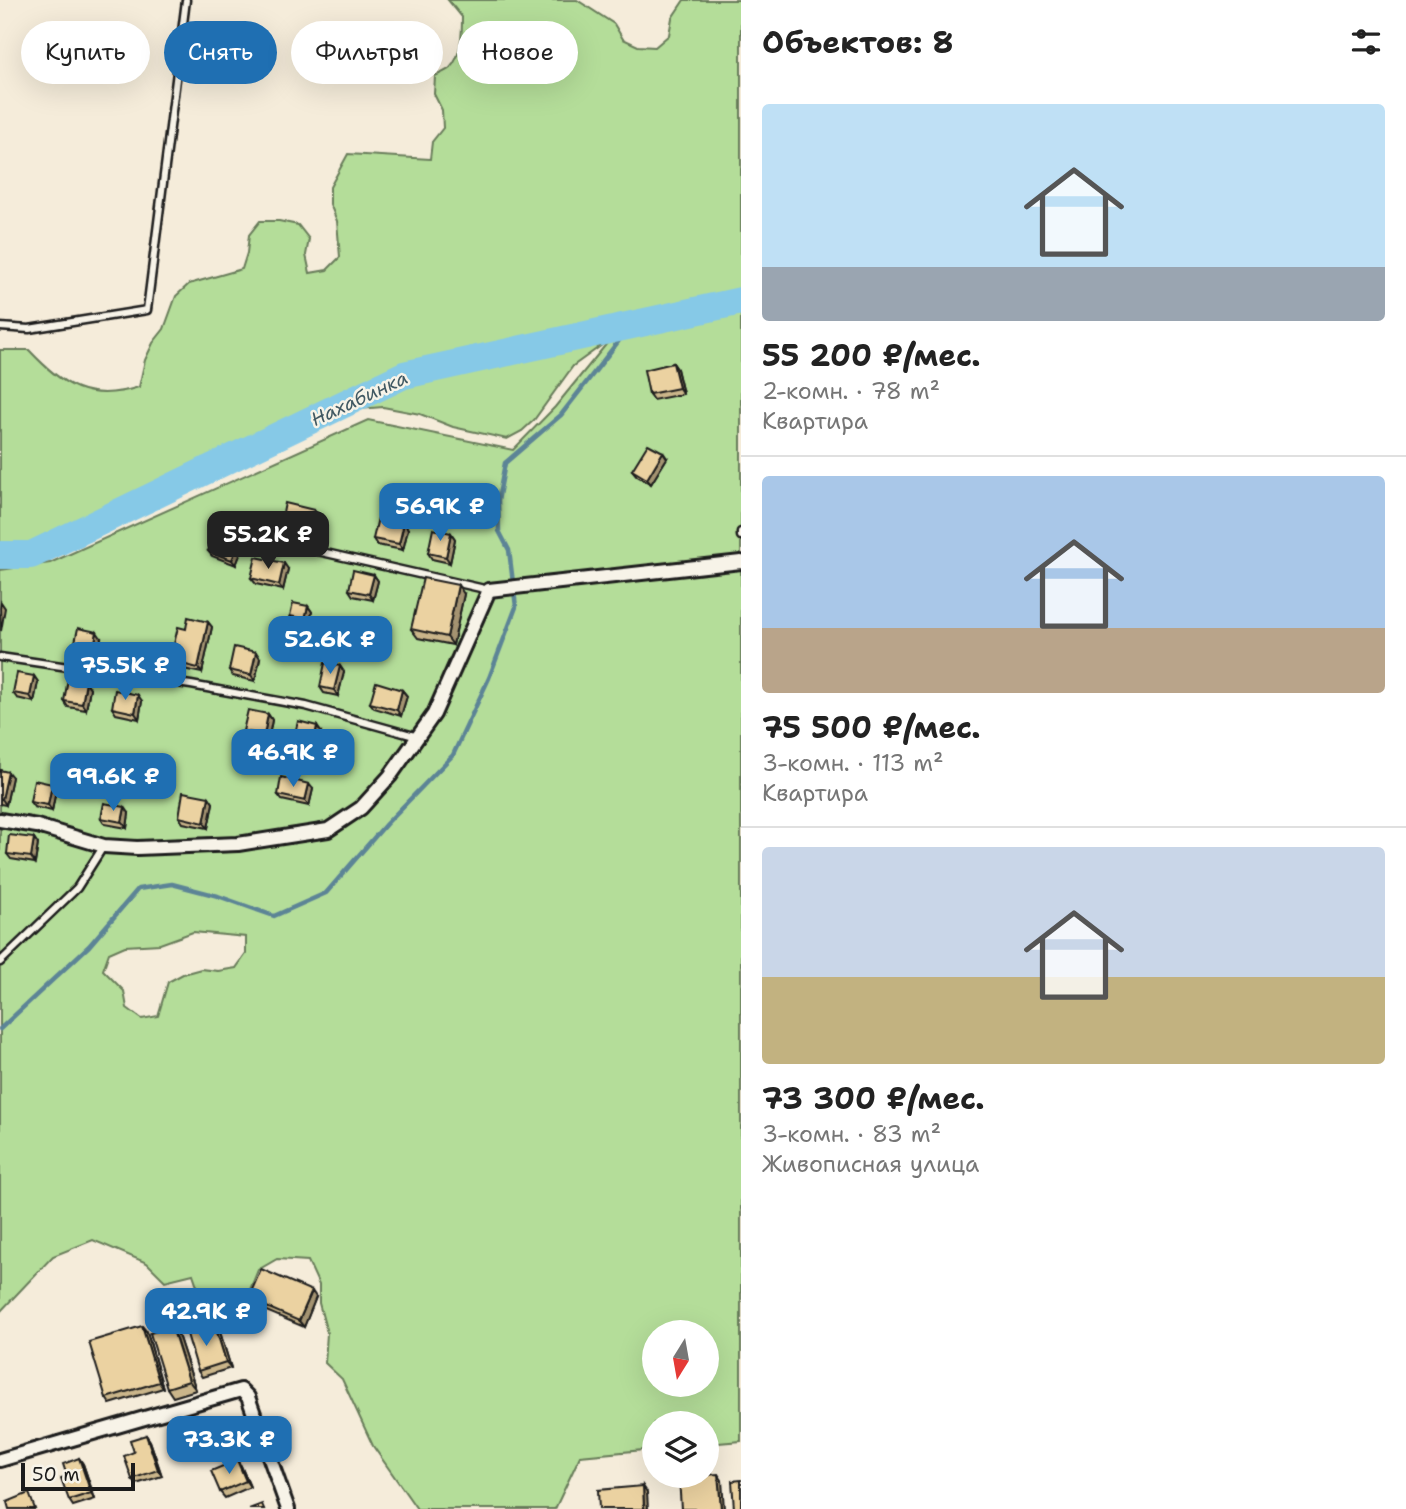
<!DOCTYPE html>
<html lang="ru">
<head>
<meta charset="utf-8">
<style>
	:root { --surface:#fff; --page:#f2f2f2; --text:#222; --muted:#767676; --line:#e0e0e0; --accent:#1f6fb2 }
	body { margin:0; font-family:"Shantell Sans",sans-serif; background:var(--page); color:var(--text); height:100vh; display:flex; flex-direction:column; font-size:26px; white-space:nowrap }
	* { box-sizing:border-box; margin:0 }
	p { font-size:23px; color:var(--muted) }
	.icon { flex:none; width:38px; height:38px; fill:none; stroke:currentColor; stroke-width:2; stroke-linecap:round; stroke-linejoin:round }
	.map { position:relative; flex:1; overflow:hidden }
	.side { display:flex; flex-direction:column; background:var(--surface); width:665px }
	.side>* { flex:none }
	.top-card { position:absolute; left:21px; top:21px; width:614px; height:63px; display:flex; gap:14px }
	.needle { width:46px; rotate:191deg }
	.tools { position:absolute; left:642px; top:1320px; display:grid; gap:14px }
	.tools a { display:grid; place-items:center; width:77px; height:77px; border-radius:50%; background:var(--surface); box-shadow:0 7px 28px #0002; font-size:35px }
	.scale { position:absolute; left:21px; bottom:18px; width:114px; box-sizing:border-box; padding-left:7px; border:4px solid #1c1c1c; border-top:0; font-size:19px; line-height:24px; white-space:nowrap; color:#1c1c1c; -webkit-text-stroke:5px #f7f3e8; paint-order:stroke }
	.price { position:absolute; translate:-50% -60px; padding:0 16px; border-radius:14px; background:var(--accent); color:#fff; font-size:23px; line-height:46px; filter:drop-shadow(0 2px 4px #0008) }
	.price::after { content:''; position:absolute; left:50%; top:42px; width:21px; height:16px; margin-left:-10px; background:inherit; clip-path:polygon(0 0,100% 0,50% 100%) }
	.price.on { background:#222; color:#fff }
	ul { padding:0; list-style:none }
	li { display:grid; align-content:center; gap:14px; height:371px; padding:0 21px }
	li+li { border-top:2px solid var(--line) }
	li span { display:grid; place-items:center; height:217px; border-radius:7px; color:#555 }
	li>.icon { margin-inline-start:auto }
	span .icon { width:126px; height:126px; fill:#fffc; stroke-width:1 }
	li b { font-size:30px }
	h2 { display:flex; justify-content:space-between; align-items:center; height:84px; padding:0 21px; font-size:30px }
	.pill { padding:0 24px; border-radius:32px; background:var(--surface); box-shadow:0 7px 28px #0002; font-size:24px; line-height:63px }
	.pill.on { background:var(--accent); color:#fff }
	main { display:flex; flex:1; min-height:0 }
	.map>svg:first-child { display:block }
</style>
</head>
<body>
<main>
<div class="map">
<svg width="741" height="1509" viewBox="0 0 741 1509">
	<rect width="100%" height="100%" fill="#f5ecda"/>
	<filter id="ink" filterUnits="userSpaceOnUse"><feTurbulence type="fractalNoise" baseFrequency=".0143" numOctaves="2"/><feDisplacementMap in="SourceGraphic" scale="14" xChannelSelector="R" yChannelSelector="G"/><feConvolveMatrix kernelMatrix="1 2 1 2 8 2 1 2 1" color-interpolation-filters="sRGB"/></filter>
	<g filter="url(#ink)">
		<!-- green -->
		<path fill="#b4dd99" stroke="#687c5a" stroke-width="2" fill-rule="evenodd" d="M448 0H577L614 24 623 39 638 46 655 47 669 35 672 18 684 0H741V289L642 312 626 319 602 345 573 366 534 420 522 431 507 439 453 427 420 414 383 407 312 413 185 471 56 537 13 549H0V350H29C63 386 88 403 139 387L145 360 153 343 164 329 176 296 189 284 242 269 247 253 249 235 260 221H279L298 225 309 239 306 255 310 273 327 270 340 257 337 221 330 204V187L348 154 430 159 432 142 443 128 442 110 434 94 435 76C439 74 447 71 450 68 462 56 462 32 462 17Z
			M741 309V1441L707 1444V1423H654V1449L580 1456 555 1509H417L373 1446 342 1379 325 1363 327 1333 319 1303V1285L308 1261 277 1259 258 1270 241 1312 229 1314 206 1312 193 1274 165 1281 147 1263 93 1240 53 1256 0 1312V570L50 563 368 420 513 450 555 407 608 342ZM193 932 246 937V954L236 968 218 971 201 969 183 974 168 982 158 1016 142 1019 127 1008 124 991 103 970 109 953 125 946 160 944ZM654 1332H707V1384H654Z"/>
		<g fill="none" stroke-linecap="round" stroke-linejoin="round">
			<!-- stream -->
			<path stroke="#5c8496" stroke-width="4.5" d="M0 1029 89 946 138 889 172 884 218 896 274 916 326 893 386 824 453 755 489 678 516 607 509 550 499 531 498 501 505 463 561 415 631 325"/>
			<!-- river -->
			<path stroke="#86c9e7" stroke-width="28" d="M0 555H31L404 375 741 301"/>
			<defs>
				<path id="service" d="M0 327 29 329 147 310 186 0
					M259 532 282 543 489 590
					M741 532V536
					M0 657 191 685 306 706 418 737
					M0 962 77 888 103 847"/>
				<path id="minor" d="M0 820 37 826 104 846 137 848 238 844 328 830 361 808 390 776 434 714 489 590 741 562
					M0 1460 241 1390 248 1397 288 1509"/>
			</defs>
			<!-- service casing -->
			<use href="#service" stroke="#1c1c1c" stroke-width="11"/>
			<!-- minor casing -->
			<use href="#minor" stroke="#1c1c1c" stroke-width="18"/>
			<!-- service -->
			<use href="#service" stroke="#f7f3e8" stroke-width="6"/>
			<!-- minor -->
			<use href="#minor" stroke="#f7f3e8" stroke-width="12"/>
		</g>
		<!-- wall -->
		<path fill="#cab58a" stroke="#1c1c1c" stroke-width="2" d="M673 363 677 369 683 394 653 400 649 394Z
			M667 458 651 484 637 476 632 470Z
			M314 510 318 515 314 535 285 529 281 523Z
			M404 523 408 529 403 550 377 545 373 539Z
			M451 533 455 539 450 563 432 559 428 553Z
			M246 539 236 565 212 556 208 551Z
			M288 569 283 590 256 584 251 578Z
			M374 575 378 581 373 600 353 596 349 590Z
			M464 594 453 645 418 638 411 629Z
			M308 606 312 612 309 625 295 622 290 616Z
			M208 622 212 627 202 673 174 667 170 661 186 629Z
			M101 638 97 657 79 653 74 647Z
			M260 658 255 681 233 676 229 670Z
			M340 666 344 672 338 696 324 693 320 687Z
			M34 676 38 682 34 702 17 698 13 693Z
			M86 682 90 688 86 710 68 707 64 701Z
			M402 690 407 696 401 716 374 708 370 703Z
			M142 701 139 719 116 714 112 708Z
			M268 714 272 720 268 741 247 737 243 731Z
			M321 732 317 753 297 748 293 743Z
			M0 770 12 777 6 805 0 804Z
			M52 784 56 790 52 811 34 807 30 802Z
			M313 789 309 806 282 800 278 795Z
			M209 797 213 803 208 828 183 823 179 817Z
			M129 813 127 828 105 824 101 818Z
			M34 838 38 844 35 863 11 859 7 854Z
			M316 1297 304 1327 252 1305 248 1299Z
			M215 1326 220 1332 231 1368 202 1377 198 1371Z
			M147 1332 163 1388 110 1404 106 1398Z
			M178 1335 196 1390 173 1397 167 1388Z
			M146 1435 150 1441 162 1476 136 1484 132 1479 134 1452Z
			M79 1458 83 1464 95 1499 73 1506 69 1500 67 1476Z
			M241 1466 250 1487 225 1498 220 1492Z"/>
		<!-- shaded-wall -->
		<path fill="#a49371" stroke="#1c1c1c" stroke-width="2" d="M673 363 677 369 683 394 679 388Z
			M663 452 667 458 651 484 647 479Z
			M314 510 318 515 314 535 310 530Z
			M404 523 408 529 403 550 399 544Z
			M242 533 246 539 236 565 232 560Z
			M451 533 455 539 450 563 446 557Z
			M284 563 288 569 283 590 279 585Z
			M374 575 378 581 373 600 369 594Z
			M458 585 464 594 453 645 447 637Z
			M1 602 5 608 1 631 0 608Z
			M308 606 312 612 309 625 305 619Z
			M208 622 212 627 202 673 198 668Z
			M97 632 101 638 97 657 93 651Z
			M256 652 260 658 255 681 251 675Z
			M340 666 344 672 338 696 334 690Z
			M34 676 38 682 34 702 30 696Z
			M86 682 90 688 86 710 82 704Z
			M402 690 407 696 401 716 397 710Z
			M138 695 142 701 139 719 135 713Z
			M268 714 272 720 268 741 264 735Z
			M317 726 321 732 317 753 313 747Z
			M8 772 12 777 6 805 2 799Z
			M52 784 56 790 52 811 48 805Z
			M309 784 313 789 309 806 305 801Z
			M209 797 213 803 208 828 204 823Z
			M125 807 129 813 127 828 122 822Z
			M34 838 38 844 35 863 31 857Z
			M312 1291 316 1297 304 1327 299 1321Z
			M142 1326 147 1332 163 1388 159 1382Z
			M215 1326 220 1332 231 1368 226 1362Z
			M172 1327 178 1335 196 1390 189 1381Z
			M146 1435 150 1441 162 1476 158 1470Z
			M79 1458 83 1464 95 1499 91 1493Z
			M237 1460 241 1466 250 1487 246 1481Z
			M718 1474 722 1480 724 1509H721Z
			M643 1486 647 1492 648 1509H644Z"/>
		<!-- building -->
		<path fill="#ebd2a1" stroke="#1c1c1c" stroke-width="2" d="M673 363 679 388 649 394 644 370Z
			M648 444 663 452 647 479 632 470Z
			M285 503 314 510 310 530 281 523Z
			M378 518 404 523 399 544 373 539Z
			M218 524 242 533 232 560 208 551Z
			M433 529 451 533 446 557 428 553Z
			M256 557 284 563 279 585 251 578Z
			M353 570 374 575 369 594 349 590Z
			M423 578 458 585 447 637 411 629Z
			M293 603 308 606 305 619 290 616Z
			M188 617 208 622 198 668 170 661 178 627 186 629Z
			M78 628 97 632 93 651 74 647Z
			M234 647 256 652 251 675 229 670Z
			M325 663 340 666 334 690 320 687Z
			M17 673 34 676 30 696 13 693Z
			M68 679 86 682 82 704 64 701Z
			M376 682 402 690 397 710 370 703Z
			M115 690 138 695 135 713 112 708Z
			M248 710 268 714 264 735 243 731Z
			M298 721 317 726 313 747 293 743Z
			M0 770 8 772 2 799H0Z
			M281 777 309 784 305 801 278 795Z
			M34 780 52 784 48 805 30 802Z
			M183 792 209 797 204 823 179 817Z
			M104 803 125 807 122 822 101 818Z
			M9 835 34 838 31 857 7 854Z
			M261 1269 312 1291 299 1321 248 1299Z
			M142 1326 159 1382 106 1398 89 1342Z
			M215 1326 226 1362 198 1371 187 1334Z
			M172 1327 189 1381 167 1388 150 1333Z
			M146 1435 158 1470 132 1479 124 1456 134 1452 130 1440Z
			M79 1458 91 1493 69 1500 61 1478 67 1476 63 1464Z
			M237 1460 246 1481 220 1492 211 1471Z
			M718 1474 721 1509H681L679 1477Z
			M741 1480V1509H734L732 1481Z
			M643 1486 644 1509H599L598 1490Z
			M29 1493 35 1509H9L7 1502Z
			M262 1504 264 1509H249Z"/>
	</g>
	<g text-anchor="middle" stroke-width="5" stroke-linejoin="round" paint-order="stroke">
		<!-- water labels -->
		<g font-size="19" font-style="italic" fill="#415963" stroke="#f7f3e8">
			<text transform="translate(359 398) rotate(-25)" y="7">Нахабинка</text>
		</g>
	</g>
</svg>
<div class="tools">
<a><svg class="needle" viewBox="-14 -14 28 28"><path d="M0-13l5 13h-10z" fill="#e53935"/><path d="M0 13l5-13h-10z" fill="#767676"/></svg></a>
<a><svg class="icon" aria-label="layers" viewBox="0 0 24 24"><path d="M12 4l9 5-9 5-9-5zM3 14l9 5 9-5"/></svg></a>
</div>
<div class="scale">50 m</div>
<b class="price" style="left:440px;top:543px">56.9K ₽</b>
<b class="price on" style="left:268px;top:571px">55.2K ₽</b>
<b class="price" style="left:330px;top:676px">52.6K ₽</b>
<b class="price" style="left:125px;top:702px">75.5K ₽</b>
<b class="price" style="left:293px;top:789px">46.9K ₽</b>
<b class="price" style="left:113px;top:813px">99.6K ₽</b>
<b class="price" style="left:206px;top:1348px">42.9K ₽</b>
<b class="price" style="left:229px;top:1476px">73.3K ₽</b>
<div class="top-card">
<a class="pill">Купить</a>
<a class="pill on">Снять</a>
<a class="pill">Фильтры</a>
<a class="pill">Новое</a>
</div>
</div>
<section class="side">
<h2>Объектов: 8<svg class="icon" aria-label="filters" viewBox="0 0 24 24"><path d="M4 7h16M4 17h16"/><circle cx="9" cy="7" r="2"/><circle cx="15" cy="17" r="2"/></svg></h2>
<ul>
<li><span style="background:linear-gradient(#bfe0f5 75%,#9aa5b1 0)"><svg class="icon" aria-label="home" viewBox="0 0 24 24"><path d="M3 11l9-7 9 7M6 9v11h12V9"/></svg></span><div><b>55 200 ₽/мес.</b><p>2-комн. · 78 m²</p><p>Квартира</p></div></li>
<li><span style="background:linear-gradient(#a9c7e8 70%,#b9a48a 0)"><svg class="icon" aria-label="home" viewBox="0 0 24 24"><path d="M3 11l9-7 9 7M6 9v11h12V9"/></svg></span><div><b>75 500 ₽/мес.</b><p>3-комн. · 113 m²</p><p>Квартира</p></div></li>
<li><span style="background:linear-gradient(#c9d6e8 60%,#c2b280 0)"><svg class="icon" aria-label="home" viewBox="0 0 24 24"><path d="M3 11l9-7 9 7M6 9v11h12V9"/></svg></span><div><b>73 300 ₽/мес.</b><p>3-комн. · 83 m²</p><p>Живописная улица</p></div></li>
</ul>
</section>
</main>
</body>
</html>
